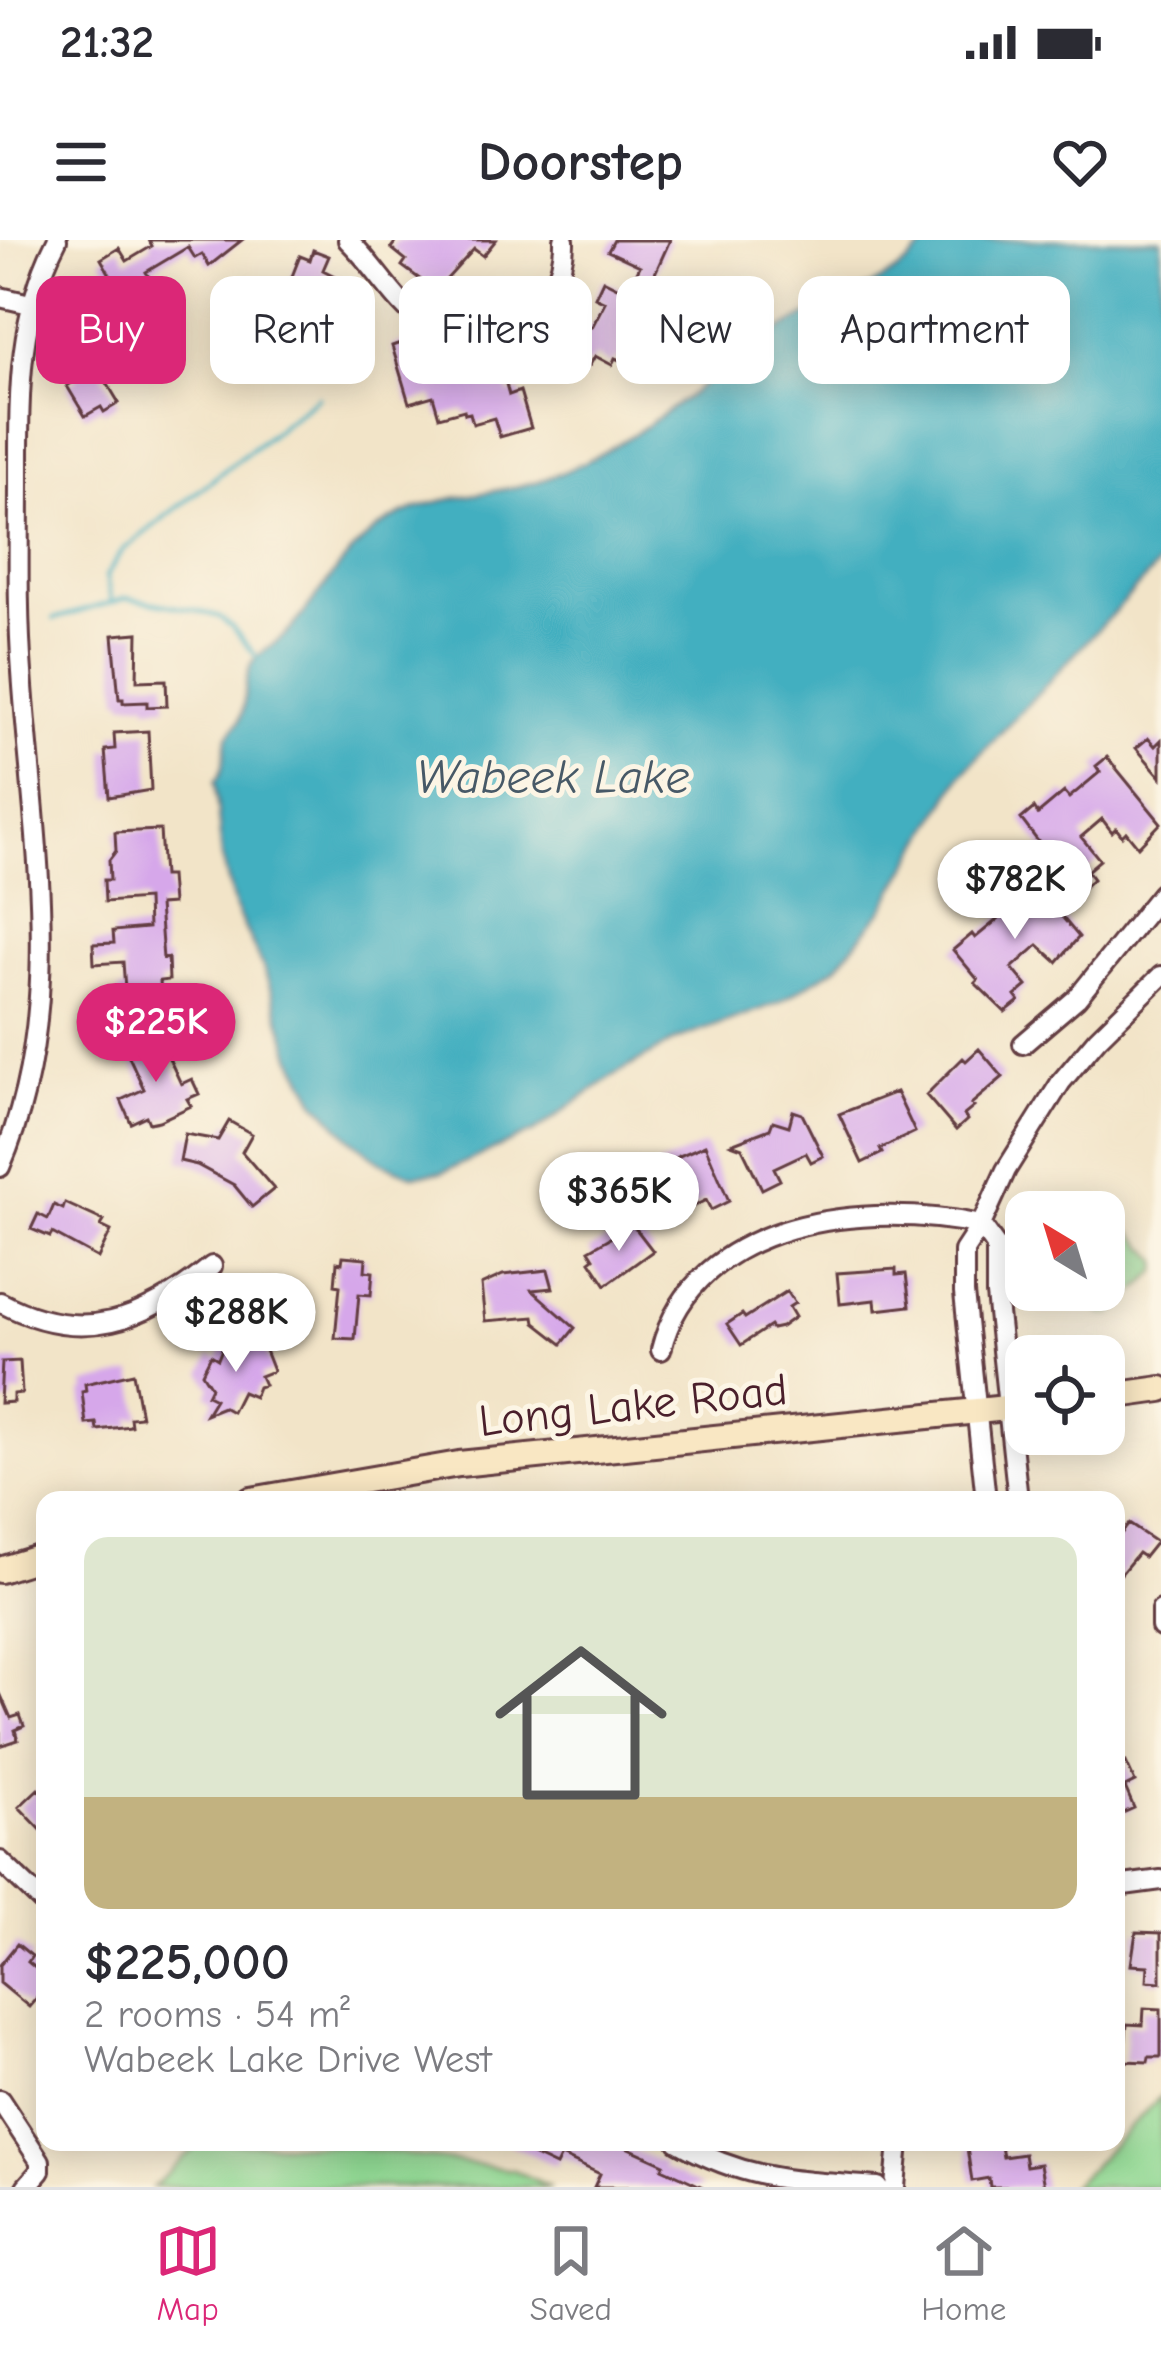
<!DOCTYPE html>
<html lang="en">
<head>
<meta charset="utf-8">
<style>
	:root { --surface:#fff; --page:#f2f2f3; --text:#2b2b33; --muted:#7c7c81; --line:#e1e1e2; --accent:#db2777 }
	body { margin:0; font-family:"Comic Neue",sans-serif; background:var(--page); color:var(--text); height:100vh; display:flex; flex-direction:column; font-size:45px; white-space:nowrap }
	* { box-sizing:border-box; margin:0 }
	p { font-size:39px; color:var(--muted) }
	.icon { flex:none; width:66px; height:66px; fill:none; stroke:currentColor; stroke-width:2; stroke-linecap:round; stroke-linejoin:round }
	.map { position:relative; flex:1; overflow:hidden }
	.details { position:absolute; left:36px; top:1251px; width:1089px; height:660px; display:flex; flex-direction:column; background:var(--surface); border-radius:24px; box-shadow:0 6px 30px #0003 }
	.details>* { flex:none }
	.banner { position:absolute; left:36px; top:36px; width:1089px; height:108px; display:flex; gap:24px }
	.needle { width:78px; rotate:322deg }
	.controls { position:absolute; left:1005px; top:951px; display:grid; gap:24px }
	.controls a { display:grid; place-items:center; width:120px; height:120px; border-radius:24px; background:var(--surface); box-shadow:0 6px 30px #0003; font-size:60px }
	.price { position:absolute; translate:-50% -102px; padding:0 27px; border-radius:42px; background:#fff; color:#222; font-size:39px; line-height:78px; filter:drop-shadow(0 3px 6px #0008) }
	.price::after { content:''; position:absolute; left:50%; top:72px; width:36px; height:27px; margin-left:-18px; background:inherit; clip-path:polygon(0 0,100% 0,50% 100%) }
	.price.on { background:var(--accent); color:#fff }
	ul { padding:0; list-style:none }
	li { display:grid; align-content:center; gap:24px; height:636px; padding:0 48px }
	li+li { border-top:3px solid var(--line) }
	li span { display:grid; place-items:center; height:372px; border-radius:24px; color:#555 }
	li>.icon { margin-inline-start:auto }
	span .icon { width:216px; height:216px; fill:#fffc; stroke-width:1 }
	li b { font-size:51px }
	.pill { padding:0 42px; border-radius:24px; background:var(--surface); box-shadow:0 6px 30px #0003; font-size:42px; line-height:108px }
	.pill.on { background:var(--accent); color:#fff }
	.status { display:flex; justify-content:space-between; align-items:center; height:84px; padding:0 60px; background:var(--surface); direction:ltr }
	.status svg { height:33px; fill:currentColor }
	header { display:flex; justify-content:space-between; align-items:center; height:156px; padding:0 48px; background:var(--surface); font-size:54px; font-weight:600 }
	.dock { display:flex; justify-content:space-around; align-items:center; height:168px; border-top:3px solid var(--line); background:var(--surface); font-size:33px; color:var(--muted) }
	.dock a { display:grid; justify-items:center; gap:6px }
	.dock .on { color:var(--accent) }
	.map>svg:first-child { display:block }
</style>
</head>
<body>
<div class="status"><b>21:32</b><svg viewBox="0 0 49 12"><path d="M0 12V9h3v3zM5 12V6h3v6zM10 12V3h3v9zM15 12V0h3v12zM26 1h20v11H26zM47 4h2v5h-2z"/></svg></div>
<header><svg class="icon" aria-label="menu" viewBox="0 0 24 24"><path d="M4 6h16M4 12h16M4 18h16"/></svg>Doorstep<svg class="icon" aria-label="heart" viewBox="0 0 24 24"><path d="M12 20l-8-8c-3-5 5-10 8-4 3-6 11-1 8 4z"/></svg></header>
<div class="map">
<svg width="1161" height="1947" viewBox="0 0 1161 1947">
	<rect width="100%" height="100%" fill="#fcf5e5"/>
	<filter id="ink" filterUnits="userSpaceOnUse"><feTurbulence type="fractalNoise" baseFrequency=".00833" numOctaves="2"/><feDisplacementMap in="SourceGraphic" scale="24" xChannelSelector="R" yChannelSelector="G"/><feConvolveMatrix kernelMatrix="1 2 1 2 8 2 1 2 1" color-interpolation-filters="sRGB"/></filter>
	<filter id="wash" filterUnits="userSpaceOnUse"><feTurbulence type="fractalNoise" baseFrequency=".004" numOctaves="4" result="noise"/><feDisplacementMap in="SourceGraphic" scale="48" xChannelSelector="R" yChannelSelector="G"/><feGaussianBlur stdDeviation="2.7" result="paint"/><feColorMatrix in="noise" values="0 0 0 0 0 0 0 0 0 0 0 0 0 0 0 0 0 1.4 0 .05"/><feComposite in="paint" operator="in"/></filter>
	<g filter="url(#wash)">
		<rect width="100%" height="100%" fill="#f2e4c8"/>
		<!-- green -->
		<path fill="#8fd792" stroke="#6c7b5e" stroke-width="3" d="M1108 967 1158 1020V1030L1112 1075H1102L1077 1050H1104V972H1092Z
			M1161 1856V1947H1071Z
			M201 1902 351 1906 513 1930 550 1947H153Z"/>
		<!-- water -->
		<path fill="#42afc0" stroke="#466776" stroke-width="3" d="M929 0H1161V322L962 534 882 671 836 727 778 763 676 800 611 837 536 891 443 932 412 935 380 922 349 897 316 861 292 816 264 729 235 668 222 617 215 542C226 530 223 515 227 500 230 489 238 487 241 477 246 460 244 440 251 424 255 414 280 402 291 389 322 354 341 315 380 287 431 252 489 258 545 239 635 207 703 140 782 89 830 58 894 49 929 0Z"/>
		<g fill="none" stroke-linecap="round" stroke-linejoin="round">
			<!-- stream -->
			<path stroke="#42afc0" stroke-width="4.5" d="M111 361 106 336 123 310 318 157
				M54 379 127 358 195 370 219 377 232 387 256 416"/>
		</g>
		<g id="blocks">
			<!-- building -->
			<path fill="#d6a7ea" d="M149 0H242L209 26 202 14 195 18 188 7 146 32 157 51 132 66 143 84 118 100 128 117 101 133 119 163 104 172 101 167 85 176 67 146 78 139 66 119 94 102 81 80 102 67 92 50 112 38 101 19 119 8 127 21 152 6Z
				M397 0H496L483 16 474 9 436 51 402 26 406 20 391 8Z
				M614 0H670L635 78 649 85 637 109 630 105 622 121 615 118 612 125 595 116 590 125 569 114 574 105 568 103 579 80 592 87 605 62 595 57 603 40 627 52 640 26 608 11Z
				M313 10 329 16 323 30 366 52 361 63 368 66 348 114 320 102 325 88 298 77 302 66 276 56 282 42 289 44 300 16 310 20Z
				M412 99 420 123 424 121 425 126 449 119 453 130 474 124 479 140 503 133 509 155 520 151 531 188 500 197 494 178 473 184 470 173 465 174 464 170 439 177 433 156 409 163 392 106Z
				M138 393 137 441 166 440 167 466 147 467V462L123 463V459H119L113 395Z
				M148 491 151 550 109 557 105 510 115 509 114 493Z
				M1148 498 1155 506 1161 500V537L1136 508Z
				M1107 517 1161 583 1138 607 1126 592 1122 596 1116 588 1112 592 1102 579 1081 597 1100 620 1087 631 1093 639 1081 650 1064 630 1061 632 1021 579 1034 568 1038 574 1064 552 1069 558 1100 532 1096 526Z
				M160 590 163 636H170L172 664 159 665 163 719 168 718 169 740 160 741 162 766 120 769 118 750 125 749 123 722 94 724 93 704 114 703 113 691 148 688 147 659 105 662 104 640H110L109 620 116 611 115 592Z
				M1026 634 1079 697 1057 722 1038 705 1012 728 1027 746 1015 756 1019 761 1005 772 975 743 978 740 953 710 972 694 975 698 1003 675 995 666 1017 648 1013 644Z
				M147 797 152 808 162 803 181 844 192 839 199 854 187 859 191 866 159 881 149 883 146 876 131 883 121 860 144 849 125 808Z
				M979 809 1003 837 971 864 974 867 964 875 967 880 956 890 926 855 963 818 966 821Z
				M896 852 915 892 880 909 882 913 862 923 839 874Z
				M793 871 802 874 823 916 811 922 806 913 774 928 780 940 762 949 742 908 731 904 770 889 773 881 789 886Z
				M229 881 252 894 242 912 274 949 252 967 234 945 197 925 180 921 185 894 218 900Z
				M705 905 729 961 711 970 706 960 679 974 676 968 671 971 664 956 658 960 645 935 659 928 658 925Z
				M65 963 104 981 101 986 111 991 98 1018 52 993 50 997 31 989 38 974 48 979 54 965 63 969Z
				M633 985 653 1011 606 1045 590 1021 594 1018 589 1010Z
				M343 1016 366 1018 365 1031 373 1032 371 1055 359 1054 355 1099 335 1098 340 1046 335 1045 337 1022 342 1023Z
				M896 1029V1035L906 1034 910 1066 876 1070 875 1060 840 1064 837 1033Z
				M548 1030 553 1048 532 1050 575 1088 562 1104 535 1083 534 1077 485 1081 481 1045 503 1035Z
				M787 1051 795 1063 789 1067 795 1077 781 1087 772 1089 770 1086 741 1105 727 1084 742 1074 745 1078Z
				M237 1103 240 1111 262 1103 273 1131 260 1136 264 1145 258 1147 254 1157 242 1152 232 1172 223 1167 206 1174 215 1159 207 1155 211 1147 202 1133 211 1115 218 1119 222 1109Z
				M20 1121 22 1153 13 1154V1162L0 1163 2 1122Z
				M133 1133 141 1177 130 1178 131 1186 97 1190 96 1183 86 1184 82 1152 86 1151 85 1144Z
				M1129 1284 1156 1302 1144 1317 1138 1313 1116 1340V1300Z
				M0 1453 11 1478 20 1475 24 1486 15 1490 18 1500 0 1506Z
				M1126 1522 1135 1542 1125 1547 1134 1568 1116 1576V1526Z
				M38 1549 45 1556V1594L19 1567Z
				M1136 1692 1161 1693V1742L1147 1741 1148 1726 1131 1725Z
				M17 1704 32 1716 28 1722 45 1736V1748L29 1767 0 1743V1725Z
				M1144 1768 1161 1769V1817H1149L1148 1822 1124 1821 1127 1784 1143 1785Z
				M505 1902H624L622 1905 664 1924 662 1928 703 1947H594L600 1934 561 1916 556 1926Z
				M971 1902H1000L1003 1917 1024 1914 1026 1926 1040 1924 1044 1947H990L989 1938 972 1941 967 1908H972Z"/>
		</g>
	</g>
	<g filter="url(#ink)">
		<use href="#blocks" fill-opacity="0" stroke="#633d43" stroke-width="3"/>
		<g fill="none" stroke-linecap="round" stroke-linejoin="round">
			<defs>
				<path id="minor" d="M348 0C375 26 395 63 425 84 488 127 566 69 564 0
					M0 57 30 64
					M1023 804 1077 758 1161 654
					M0 927C68 770 33 598 22 432 17 368 19 304 19 240 19 156 17 77 57 0
					M981 985 996 1006V1054L1018 1260
					M0 1062C82 1106 145 1081 212 1026
					M661 1110C694 977 869 961 981 985
					M986 1260 964 1053V1011L981 985 1006 930 1061 842 1097 799 1161 736
					M1161 1370V1387
					M0 1621 45 1664
					M1116 1646 1161 1640
					M0 1860 40 1921V1931L26 1947
					M678 1902C749 1942 799 1941 878 1947
					M895 1947 899 1902"/>
				<path id="secondary" d="M1104 1157 1161 1149
					M251 1260 459 1224 1026 1166
					M0 1330 45 1316"/>
			</defs>
			<!-- minor casing -->
			<use href="#minor" stroke="#633d43" stroke-width="24"/>
			<!-- secondary casing -->
			<use href="#secondary" stroke="#633d43" stroke-width="30"/>
			<!-- minor -->
			<use href="#minor" stroke="#fff" stroke-width="18"/>
			<!-- secondary -->
			<use href="#secondary" stroke="#f9e7c3" stroke-width="24"/>
		</g>
	</g>
	<g text-anchor="middle" stroke-width="10" stroke-linejoin="round" paint-order="stroke">
		<!-- street labels -->
		<g font-size="45" fill="#4a1f2b" stroke="#fcf5e5">
			<text transform="translate(633 1164) rotate(-6)" y="16">Long Lake Road</text>
		</g>
		<!-- water labels -->
		<g font-size="48" font-style="italic" fill="#475967" stroke="#fcf5e5">
			<text x="553" y="553">Wabeek Lake</text>
		</g>
	</g>
</svg>
<div class="controls">
<a><svg class="needle" viewBox="-14 -14 28 28"><path d="M0-13l5 13h-10z" fill="#e53935"/><path d="M0 13l5-13h-10z" fill="#7c7c81"/></svg></a>
<a><svg class="icon" aria-label="locate" viewBox="0 0 24 24"><circle cx="12" cy="12" r="6"/><path d="M12 2v4M12 18v4M2 12h4M18 12h4"/></svg></a>
</div>
<b class="price" style="left:1015px;top:702px">$782K</b>
<b class="price on" style="left:156px;top:845px">$225K</b>
<b class="price" style="left:619px;top:1014px">$365K</b>
<b class="price" style="left:236px;top:1135px">$288K</b>
<div class="banner">
<a class="pill on">Buy</a>
<a class="pill">Rent</a>
<a class="pill">Filters</a>
<a class="pill">New</a>
<a class="pill">Apartment</a>
</div>
<section class="details">
<ul>
<li><span style="background:linear-gradient(#dfe7d0 70%,#c2b280 0)"><svg class="icon" aria-label="home" viewBox="0 0 24 24"><path d="M3 11l9-7 9 7M6 9v11h12V9"/></svg></span><div><b>$225,000</b><p>2 rooms · 54 m²</p><p>Wabeek Lake Drive West</p></div></li>
</ul>
</section>
</div>
<nav class="dock">
<a class="on"><svg class="icon" aria-label="map" viewBox="0 0 24 24"><path d="M3 6l6-2 6 2 6-2v14l-6 2-6-2-6 2zM9 4v14M15 6v14"/></svg>Map</a>
<a><svg class="icon" aria-label="saved" viewBox="0 0 24 24"><path d="M7 4h10v16l-5-4-5 4z"/></svg>Saved</a>
<a><svg class="icon" aria-label="home" viewBox="0 0 24 24"><path d="M3 11l9-7 9 7M6 9v11h12V9"/></svg>Home</a>
</nav>
</body>
</html>
